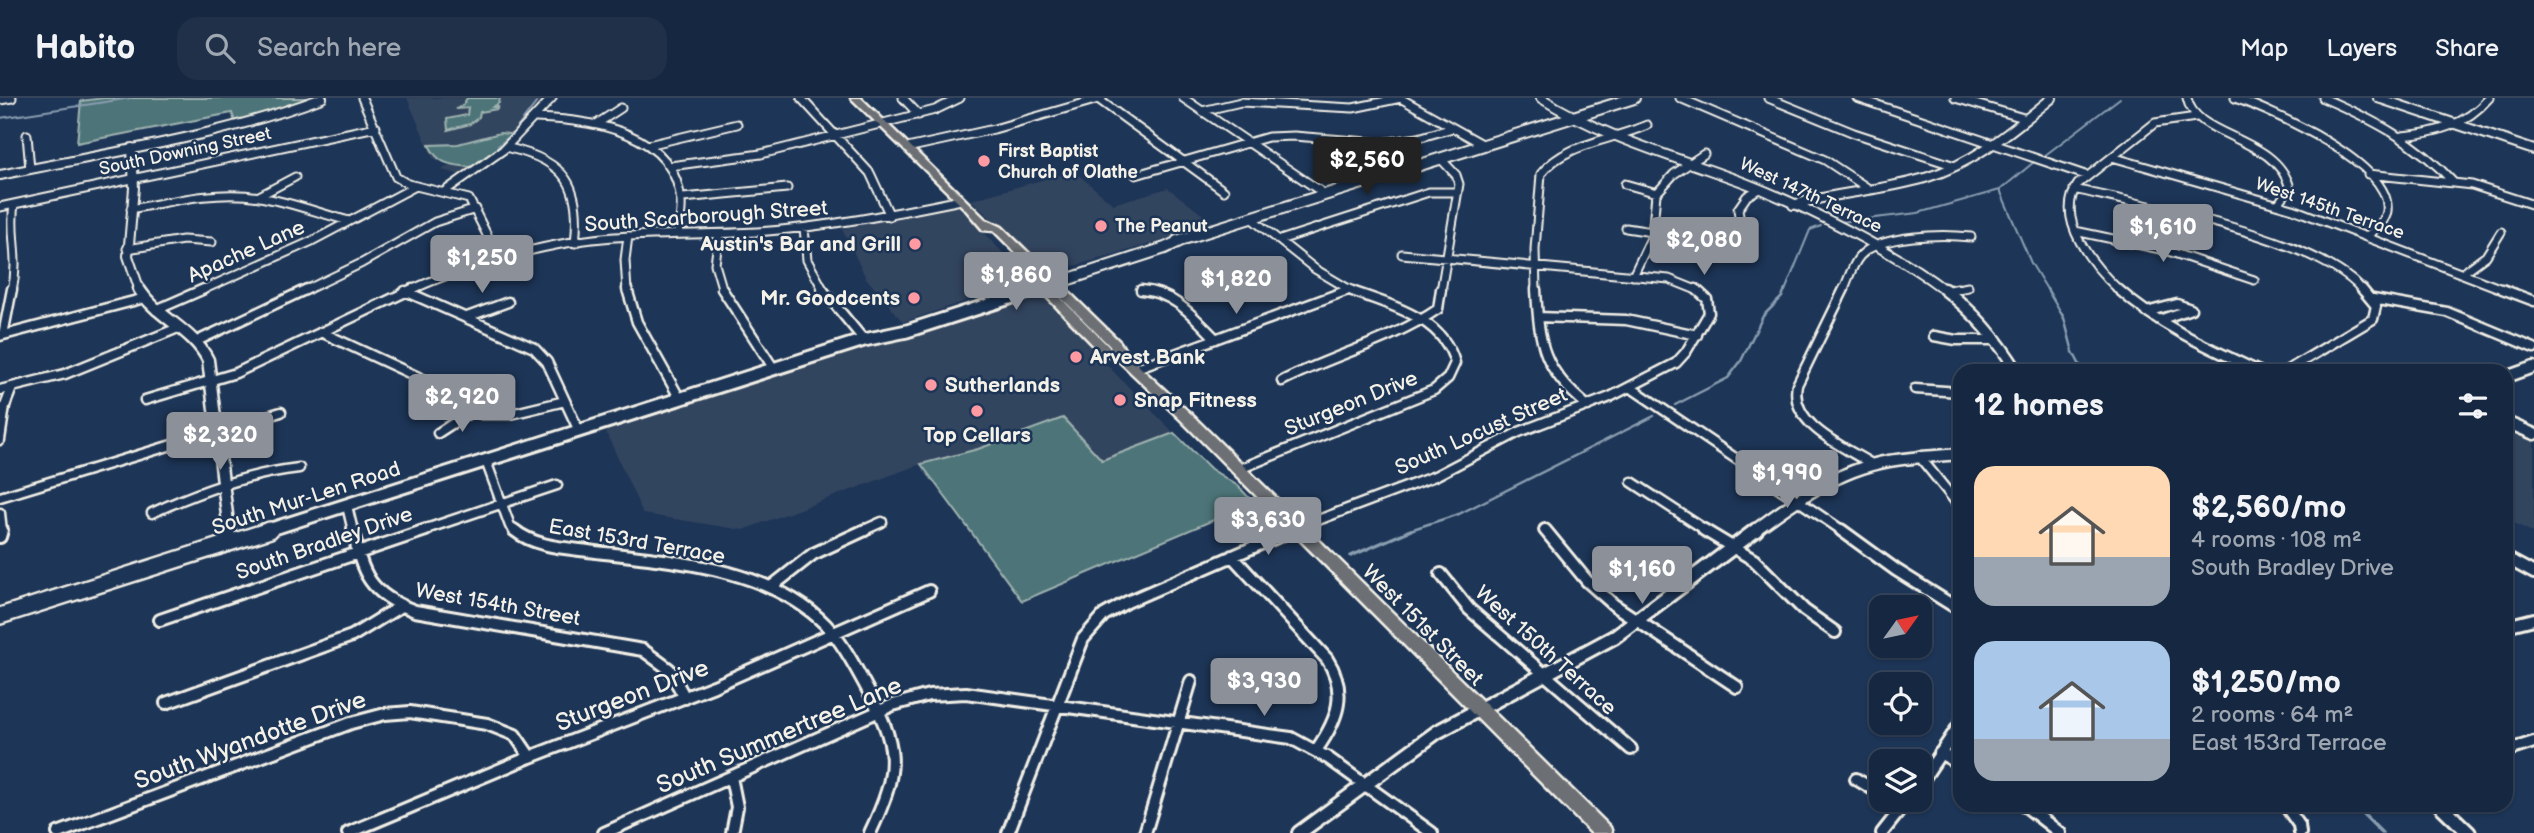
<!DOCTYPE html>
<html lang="en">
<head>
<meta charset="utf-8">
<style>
	:root { --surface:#162841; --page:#1f3048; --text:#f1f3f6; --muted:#9ea6b1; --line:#35445a; --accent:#8c9099 }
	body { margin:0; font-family:"Balsamiq Sans",sans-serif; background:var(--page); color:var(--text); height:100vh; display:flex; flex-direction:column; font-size:26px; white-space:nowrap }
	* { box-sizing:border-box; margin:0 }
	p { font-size:23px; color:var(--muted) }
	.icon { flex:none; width:38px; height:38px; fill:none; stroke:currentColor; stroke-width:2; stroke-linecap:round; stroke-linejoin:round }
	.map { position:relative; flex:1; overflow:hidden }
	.side { position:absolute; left:1953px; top:266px; width:560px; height:448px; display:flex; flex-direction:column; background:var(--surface); border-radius:21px; box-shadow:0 2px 5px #0004,0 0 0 2px var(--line) }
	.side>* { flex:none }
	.needle { width:46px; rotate:57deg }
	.controls { position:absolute; left:1869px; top:497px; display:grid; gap:14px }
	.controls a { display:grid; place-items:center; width:63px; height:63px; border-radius:14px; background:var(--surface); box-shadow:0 2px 5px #0004,0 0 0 2px var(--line); font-size:35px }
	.price { position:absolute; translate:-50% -60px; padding:0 16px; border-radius:7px; background:var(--accent); color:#fff; font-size:23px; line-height:46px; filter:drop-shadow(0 2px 4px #0008) }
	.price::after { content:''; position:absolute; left:50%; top:42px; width:21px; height:16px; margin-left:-10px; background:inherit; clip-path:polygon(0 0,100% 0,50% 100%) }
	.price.active { background:#222; color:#fff }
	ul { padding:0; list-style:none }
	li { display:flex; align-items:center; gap:21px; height:175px; padding:0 21px }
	li span { display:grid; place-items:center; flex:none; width:196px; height:140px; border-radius:21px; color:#555 }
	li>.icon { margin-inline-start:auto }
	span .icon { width:84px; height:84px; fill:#fffc; stroke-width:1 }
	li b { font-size:30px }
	h2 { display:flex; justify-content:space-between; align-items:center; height:84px; padding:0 21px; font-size:30px }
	header { display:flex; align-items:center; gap:42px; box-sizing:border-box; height:98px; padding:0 35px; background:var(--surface); border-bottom:2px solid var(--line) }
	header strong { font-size:33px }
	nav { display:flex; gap:38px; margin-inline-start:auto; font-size:24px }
	.search { width:490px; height:63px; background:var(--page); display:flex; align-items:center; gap:18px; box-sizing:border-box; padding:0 24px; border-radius:21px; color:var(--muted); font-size:26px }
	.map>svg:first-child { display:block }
</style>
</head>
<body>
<header>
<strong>Habito</strong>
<div class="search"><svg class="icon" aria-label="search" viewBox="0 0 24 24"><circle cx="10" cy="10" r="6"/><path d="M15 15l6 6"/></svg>Search here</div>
<nav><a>Map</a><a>Layers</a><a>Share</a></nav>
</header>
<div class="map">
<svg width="2534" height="735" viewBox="0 0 2534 735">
	<rect width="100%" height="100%" fill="#1d3557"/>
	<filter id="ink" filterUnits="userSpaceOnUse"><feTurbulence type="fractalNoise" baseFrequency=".0143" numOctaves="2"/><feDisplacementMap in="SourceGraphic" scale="14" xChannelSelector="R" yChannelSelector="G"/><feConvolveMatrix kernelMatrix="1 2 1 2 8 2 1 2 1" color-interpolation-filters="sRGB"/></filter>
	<g filter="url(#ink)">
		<!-- built -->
		<path fill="#33445e" d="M407 0H546L517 37 464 78 442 72 449 67 433 60Z
			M1074 73 1113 106 1168 90 1216 127 1053 174 1047 172 971 102Z
			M956 107 1028 180 1026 183 903 224 866 180 842 131Z
			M1038 197 1044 198 1073 227 1107 267 1174 335 1101 363 978 351 921 366 743 432 643 416 606 334 881 243Z
			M2506 329 2534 341V435L2506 421Z"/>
		<!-- green -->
		<path fill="#4d7579" stroke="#a0b3b0" stroke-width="2" d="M104 0H317L236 27 232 15 77 45 81 3Z
			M467 0H500L499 5 493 9H498L497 11 480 14 479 19 470 26 448 32 447 21 467 17 468 10 456 11 463 7Z
			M500 35 517 37 477 70C454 66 440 70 429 47L458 46Z
			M1063 320 1102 362 1174 335 1211 371 1238 388 1254 405 1022 503 921 366 978 351Z"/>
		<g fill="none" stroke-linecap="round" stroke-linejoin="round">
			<!-- stream-far2 -->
			<path stroke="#8a9eb0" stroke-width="2" d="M0 20 131 0
				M513 35 536 5
				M497 49 511 37
				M2044 58 2120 0
				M2034 64 2000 92 2031 165 2048 193
				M1840 124 1918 115 2000 92
				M1785 193 1810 132 1821 128"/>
			<!-- stream-far1 -->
			<path stroke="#8a9eb0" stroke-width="2.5" d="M2047 191 2064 220 2073 254 2083 273
				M1675 307 1728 280 1741 263 1763 218 1782 199 1785 191
				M1407 433 1459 416 1654 318"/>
			<!-- stream -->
			<path stroke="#8a9eb0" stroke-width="3.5" d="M1351 458 1411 432
				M2354 707 2382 735"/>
			<defs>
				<path id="minor-far2" d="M362 0 396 79 408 86 469 101 499 161
					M801 0 870 75 890 118
					M903 0 919 17
					M1183 0 1326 97
					M1400 0 1484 47
					M1680 0 1825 62 1869 91
					M1768 0 1854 35 1955 68
					M1857 0 2088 78
					M1955 0 2027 21
					M2187 0C2195 41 2276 37 2290 90L2278 106
					M2235 0C2271 13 2393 65 2387 113 2386 124 2375 131 2367 138
					M2323 0C2372 21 2417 44 2453 84
					M1098 1 1224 93
					M0 2 12 0
					M1202 13 1241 4 1353 10 1401 0
					M536 20C592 22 675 33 681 104 682 114 679 126 678 136
					M598 25 621 10
					M27 37 30 71
					M2402 38C2436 35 2466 27 2489 0
					M648 47 737 26
					M509 50C566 63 582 88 575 145
					M907 50 994 31 1102 0
					M2112 59 2293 111 2507 193
					M1441 61 1456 77 1459 86 1441 193
					M670 68 761 56 935 12 960 0
					M2368 76 2472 87 2534 107
					M1136 77 1268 39 1294 38 1381 45 1418 40 1453 30
					M1625 86 1657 95
					M2074 91C2143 107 2320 140 2363 193
					M445 93 503 52 552 0
					M259 98 295 79
					M683 100 787 90
					M0 109 376 29
					M131 111C173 103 217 92 260 99 290 104 319 115 349 123
					M1251 120 1315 171 1352 193
					M804 130 807 162 824 193
					M1626 130 1652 134
					M2075 133 2165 152 2254 182
					M719 136 715 166 723 193
					M1280 142 1429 94H1458
					M1732 149 1741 150 1747 156 1737 159 1727 152Z
					M1741 150 1742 140 1738 111 1747 98 1759 91
					M127 151 183 142 212 144
					M1402 156 1669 181 1699 193
					M2463 175 2486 158 2501 134
					M1633 178 1652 138 1656 96 1674 76 1704 56
					M1141 192 1150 193
					M12 193C20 158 9 137 14 106
					M200 193 312 143 416 88
					M304 193 362 165 435 124 476 111
					M409 193C459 169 547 145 603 140 654 135 706 137 757 134 826 129 893 116 961 102
					M627 193 625 162 628 138
					M1536 193 1535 151 1541 76C1564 45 1614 42 1647 27
					M1843 193C1848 182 1852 167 1860 158 1880 136 1944 136 1971 139
					M1948 193 1968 189
					M2120 193C2094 169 2053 121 2078 86L2155 25 2196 19"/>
				<path id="minor-far1" d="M627 191 637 224 680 301
					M722 191 774 271
					M822 191 864 242
					M1536 191C1539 247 1543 272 1588 308
					M1844 191 1797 287C1789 327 1845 349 1873 367
					M2118 191C2159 228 2209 250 2259 273
					M2502 191 2534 203
					M1141 192C1174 194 1194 219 1216 241
					M405 193 534 250 547 264 579 333
					M1946 193 1958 191
					M2373 201 2447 214 2534 250
					M156 212 204 191
					M2146 214 2177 206 2191 211 2159 222
					M467 219 508 204
					M1538 219 1626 222 1697 237
					M321 234 431 285 459 308 481 316H511L565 303
					M3 237 12 191
					M0 238 145 200
					M1934 238 1956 242H1997
					M197 243 307 191
					M1134 271 1348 192
					M2286 273 2373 221 2376 208 2362 191
					M1282 283C1333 257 1391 243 1438 211L1441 191
					M1630 289 1843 433
					M1915 291 1960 294
					M0 292 65 276 178 230
					M145 302 236 275 412 191
					M438 335 472 313
					M0 342 5 308 12 290
					M1919 358 1960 409
					M486 363 510 428 517 433
					M1237 372 1434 292 1448 280 1455 265C1442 217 1387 207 1347 191
					M1632 384 1707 433
					M0 399 281 314
					M347 408 353 433
					M0 415 2 433
					M152 415C199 393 247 376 299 370
					M420 433 557 387
					M862 433 882 424
					M1289 433 1435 378 1519 334 1610 299 1676 265 1686 254 1709 215 1707 201 1696 191"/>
				<path id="minor" d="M353 432C362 477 370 496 415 513L643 552 669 571 685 600
					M514 432C536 450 569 450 596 454 672 463 769 469 826 527 842 544 853 565 864 585 899 649 901 669 870 735
					M1545 432 1587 483 1614 507 1737 589
					M1704 432 1754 462 1804 512 1835 534
					M1841 432 1896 472 1960 512
					M0 439 2 432
					M1232 458 1327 561C1348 594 1338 621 1317 651
					M2506 460 2534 475
					M1441 476 1469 511 1631 651
					M771 489 813 456 865 432
					M160 522 426 432
					M2506 528 2534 521
					M166 605 352 538 401 508
					M2506 653 2534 644
					M1940 655 1960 666
					M731 679 737 709 732 735
					M1856 681 1881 696
					M1920 686 1960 626
					M1891 702 1902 709
					M2024 707 2060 735
					M2285 707 2299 727 2300 735
					M58 735 351 625 385 616 410 614 487 626 515 637 530 659
					M348 735 530 659 714 588 929 493
					M604 735 893 607 929 597 966 595 1291 640 1328 660 1432 735
					M1008 735 1083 541 1104 517 1127 504 1293 432
					M1145 735 1191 583
					M1882 735 1908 702"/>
				<path id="tertiary-far2" d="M1541 0C1606 41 1677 59 1748 86 1809 110 1894 153 1946 193
					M2378 0 2534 52
					M132 50 134 90 128 158 140 193
					M0 77C108 55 219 39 322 0
					M1793 107C1836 94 1882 93 1925 80 1973 66 2014 31 2052 0"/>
				<path id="tertiary-far1" d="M139 191C157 220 193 231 208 262L229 433
					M1944 191C1974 214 1997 240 2017 273
					M2506 279 2534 269
					M2506 324 2534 336
					M1754 433C1794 403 1838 372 1889 363 1912 359 1937 358 1960 356"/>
				<path id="tertiary" d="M228 432 230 445
					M2440 707 2469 735
					M1299 735 1437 634 1614 539 1756 432"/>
				<path id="secondary-far2" d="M1177 143 1634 0
					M1032 193 1165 150 1182 142"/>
				<path id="secondary-far1" d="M265 433 864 242 907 233 1038 191"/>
				<path id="secondary" d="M0 518 270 432"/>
				<path id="primary" d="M851 0H861L985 121 1002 129 1120 244 1128 258 1191 316 1610 729 1612 735H1591L1181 322 1119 263 1101 255 1011 162 1013 160 1020 159 994 133 983 132 965 111ZM1038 177 1111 249V250L1109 249Z"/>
			</defs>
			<!-- minor-far2 casing -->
			<use href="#minor-far2" stroke="#f4f1e8" stroke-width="11"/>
			<!-- minor-far1 casing -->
			<use href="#minor-far1" stroke="#f4f1e8" stroke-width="13"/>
			<!-- minor casing -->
			<use href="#minor" stroke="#f4f1e8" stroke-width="16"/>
			<!-- tertiary-far2 casing -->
			<use href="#tertiary-far2" stroke="#f4f1e8" stroke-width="12"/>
			<!-- tertiary-far1 casing -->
			<use href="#tertiary-far1" stroke="#f4f1e8" stroke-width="15"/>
			<!-- tertiary casing -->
			<use href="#tertiary" stroke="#f4f1e8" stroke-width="18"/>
			<!-- secondary-far2 casing -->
			<use href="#secondary-far2" stroke="#f4f1e8" stroke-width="14"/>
			<!-- secondary-far1 casing -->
			<use href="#secondary-far1" stroke="#f4f1e8" stroke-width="17"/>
			<!-- secondary casing -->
			<use href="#secondary" stroke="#f4f1e8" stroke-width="20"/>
			<!-- primary casing -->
			<use href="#primary" stroke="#f4f1e8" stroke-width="5"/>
			<!-- minor-far2 -->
			<use href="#minor-far2" stroke="#1d3557" stroke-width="7"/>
			<!-- minor-far1 -->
			<use href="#minor-far1" stroke="#1d3557" stroke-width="8"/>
			<!-- minor -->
			<use href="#minor" stroke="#1d3557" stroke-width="10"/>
			<!-- tertiary-far2 -->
			<use href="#tertiary-far2" stroke="#1d3557" stroke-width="8"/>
			<!-- tertiary-far1 -->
			<use href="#tertiary-far1" stroke="#1d3557" stroke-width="10"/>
			<!-- tertiary -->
			<use href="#tertiary" stroke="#1d3557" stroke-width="12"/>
			<!-- secondary-far2 -->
			<use href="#secondary-far2" stroke="#1d3557" stroke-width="10"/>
			<!-- secondary-far1 -->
			<use href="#secondary-far1" stroke="#1d3557" stroke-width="11"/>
			<!-- secondary -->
			<use href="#secondary" stroke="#1d3557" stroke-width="15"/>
			<!-- primary -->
			<use href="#primary" fill="#6c6f75" fill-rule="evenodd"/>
		</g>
	</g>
	<!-- markers -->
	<g fill="#ff9aa2" stroke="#1d3557" stroke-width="2.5">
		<circle cx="984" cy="63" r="7"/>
		<circle cx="1101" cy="128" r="7"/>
		<circle cx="915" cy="146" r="7"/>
		<circle cx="914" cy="200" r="7"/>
		<circle cx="1076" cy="259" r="7"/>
		<circle cx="931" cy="287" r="7"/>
		<circle cx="1120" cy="302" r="7"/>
		<circle cx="977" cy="313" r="7"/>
	</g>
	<g text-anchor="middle" stroke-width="5" stroke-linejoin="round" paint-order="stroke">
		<!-- far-street labels -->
		<g font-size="18" fill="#f4f1e8" stroke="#1d3557">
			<text transform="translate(185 53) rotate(-12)" y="6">South Downing Street</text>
			<text transform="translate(1811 97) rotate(25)" y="6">West 147th Terrace</text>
			<text transform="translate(2330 110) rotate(19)" y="6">West 145th Terrace</text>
		</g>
		<!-- far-poi labels -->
		<g font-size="18" font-weight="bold" fill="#f4f1e8" stroke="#1d3557" text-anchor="start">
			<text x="998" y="59">First Baptist<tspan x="998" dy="21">Church of Olathe</tspan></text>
			<text x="1115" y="134">The Peanut</text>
		</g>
		<!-- street labels -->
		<g font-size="21" fill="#f4f1e8" stroke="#1d3557">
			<text transform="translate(706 118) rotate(-4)" y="7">South Scarborough Street</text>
			<text transform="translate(246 153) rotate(-24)" y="7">Apache Lane</text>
			<text transform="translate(1351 305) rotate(-22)" y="7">Sturgeon Drive</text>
			<text transform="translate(1481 333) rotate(-24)" y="7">South Locust Street</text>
			<text transform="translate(306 400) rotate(-18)" y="7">South Mur-Len Road</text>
			<text transform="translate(637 443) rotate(10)" y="7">East 153rd Terrace</text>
			<text transform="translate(324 445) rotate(-19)" y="7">South Bradley Drive</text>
			<text transform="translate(498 506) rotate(10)" y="7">West 154th Street</text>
			<text transform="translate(1423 527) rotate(45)" y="7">West 151st Street</text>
			<text transform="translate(1546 552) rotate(42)" y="7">West 150th Terrace</text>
		</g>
		<!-- poi labels -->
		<g font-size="21" font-weight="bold" fill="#f4f1e8" stroke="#1d3557" text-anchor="start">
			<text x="901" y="153" text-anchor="end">Austin's Bar and Grill</text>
			<text x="900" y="207" text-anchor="end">Mr. Goodcents</text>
			<text x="1090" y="266">Arvest Bank</text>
			<text x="945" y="294">Sutherlands</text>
			<text x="1134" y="309">Snap Fitness</text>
			<text x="977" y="344" text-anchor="middle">Top Cellars</text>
		</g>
		<!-- near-street labels -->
		<g font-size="24" fill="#f4f1e8" stroke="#1d3557">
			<text transform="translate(632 597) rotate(-21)" y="8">Sturgeon Drive</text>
			<text transform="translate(779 637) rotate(-23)" y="8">South Summertree Lane</text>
			<text transform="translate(250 642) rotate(-20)" y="8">South Wyandotte Drive</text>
		</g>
	</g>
</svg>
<div class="controls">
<a><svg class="needle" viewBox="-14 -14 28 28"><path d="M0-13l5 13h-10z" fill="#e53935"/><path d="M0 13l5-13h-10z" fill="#9ea6b1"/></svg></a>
<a><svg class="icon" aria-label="locate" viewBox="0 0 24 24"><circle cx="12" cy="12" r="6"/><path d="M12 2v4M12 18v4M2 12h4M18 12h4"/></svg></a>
<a><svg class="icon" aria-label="layers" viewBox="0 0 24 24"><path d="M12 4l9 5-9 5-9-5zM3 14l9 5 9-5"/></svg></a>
</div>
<b class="price active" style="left:1367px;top:99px">$2,560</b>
<b class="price" style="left:2163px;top:166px">$1,610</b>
<b class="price" style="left:1704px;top:179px">$2,080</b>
<b class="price" style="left:482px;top:197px">$1,250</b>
<b class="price" style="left:1016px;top:214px">$1,860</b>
<b class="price" style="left:1236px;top:218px">$1,820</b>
<b class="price" style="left:462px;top:336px">$2,920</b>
<b class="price" style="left:220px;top:374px">$2,320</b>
<b class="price" style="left:1787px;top:412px">$1,990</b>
<b class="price" style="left:1268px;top:459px">$3,630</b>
<b class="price" style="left:1642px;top:508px">$1,160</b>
<b class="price" style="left:1264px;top:620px">$3,930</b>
<section class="side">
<h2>12 homes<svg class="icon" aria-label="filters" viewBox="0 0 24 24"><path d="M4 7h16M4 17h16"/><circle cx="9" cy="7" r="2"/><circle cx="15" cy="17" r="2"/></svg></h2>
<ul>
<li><span style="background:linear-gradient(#ffd9b3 65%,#9aa5b1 0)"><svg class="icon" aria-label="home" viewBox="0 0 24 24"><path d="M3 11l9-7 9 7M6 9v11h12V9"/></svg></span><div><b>$2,560/mo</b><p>4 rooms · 108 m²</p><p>South Bradley Drive</p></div></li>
<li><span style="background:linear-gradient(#a9c7e8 70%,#9aa5b1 0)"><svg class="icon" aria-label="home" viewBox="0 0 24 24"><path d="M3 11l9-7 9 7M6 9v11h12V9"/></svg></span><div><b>$1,250/mo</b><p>2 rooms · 64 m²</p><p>East 153rd Terrace</p></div></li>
</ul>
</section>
</div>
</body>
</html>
